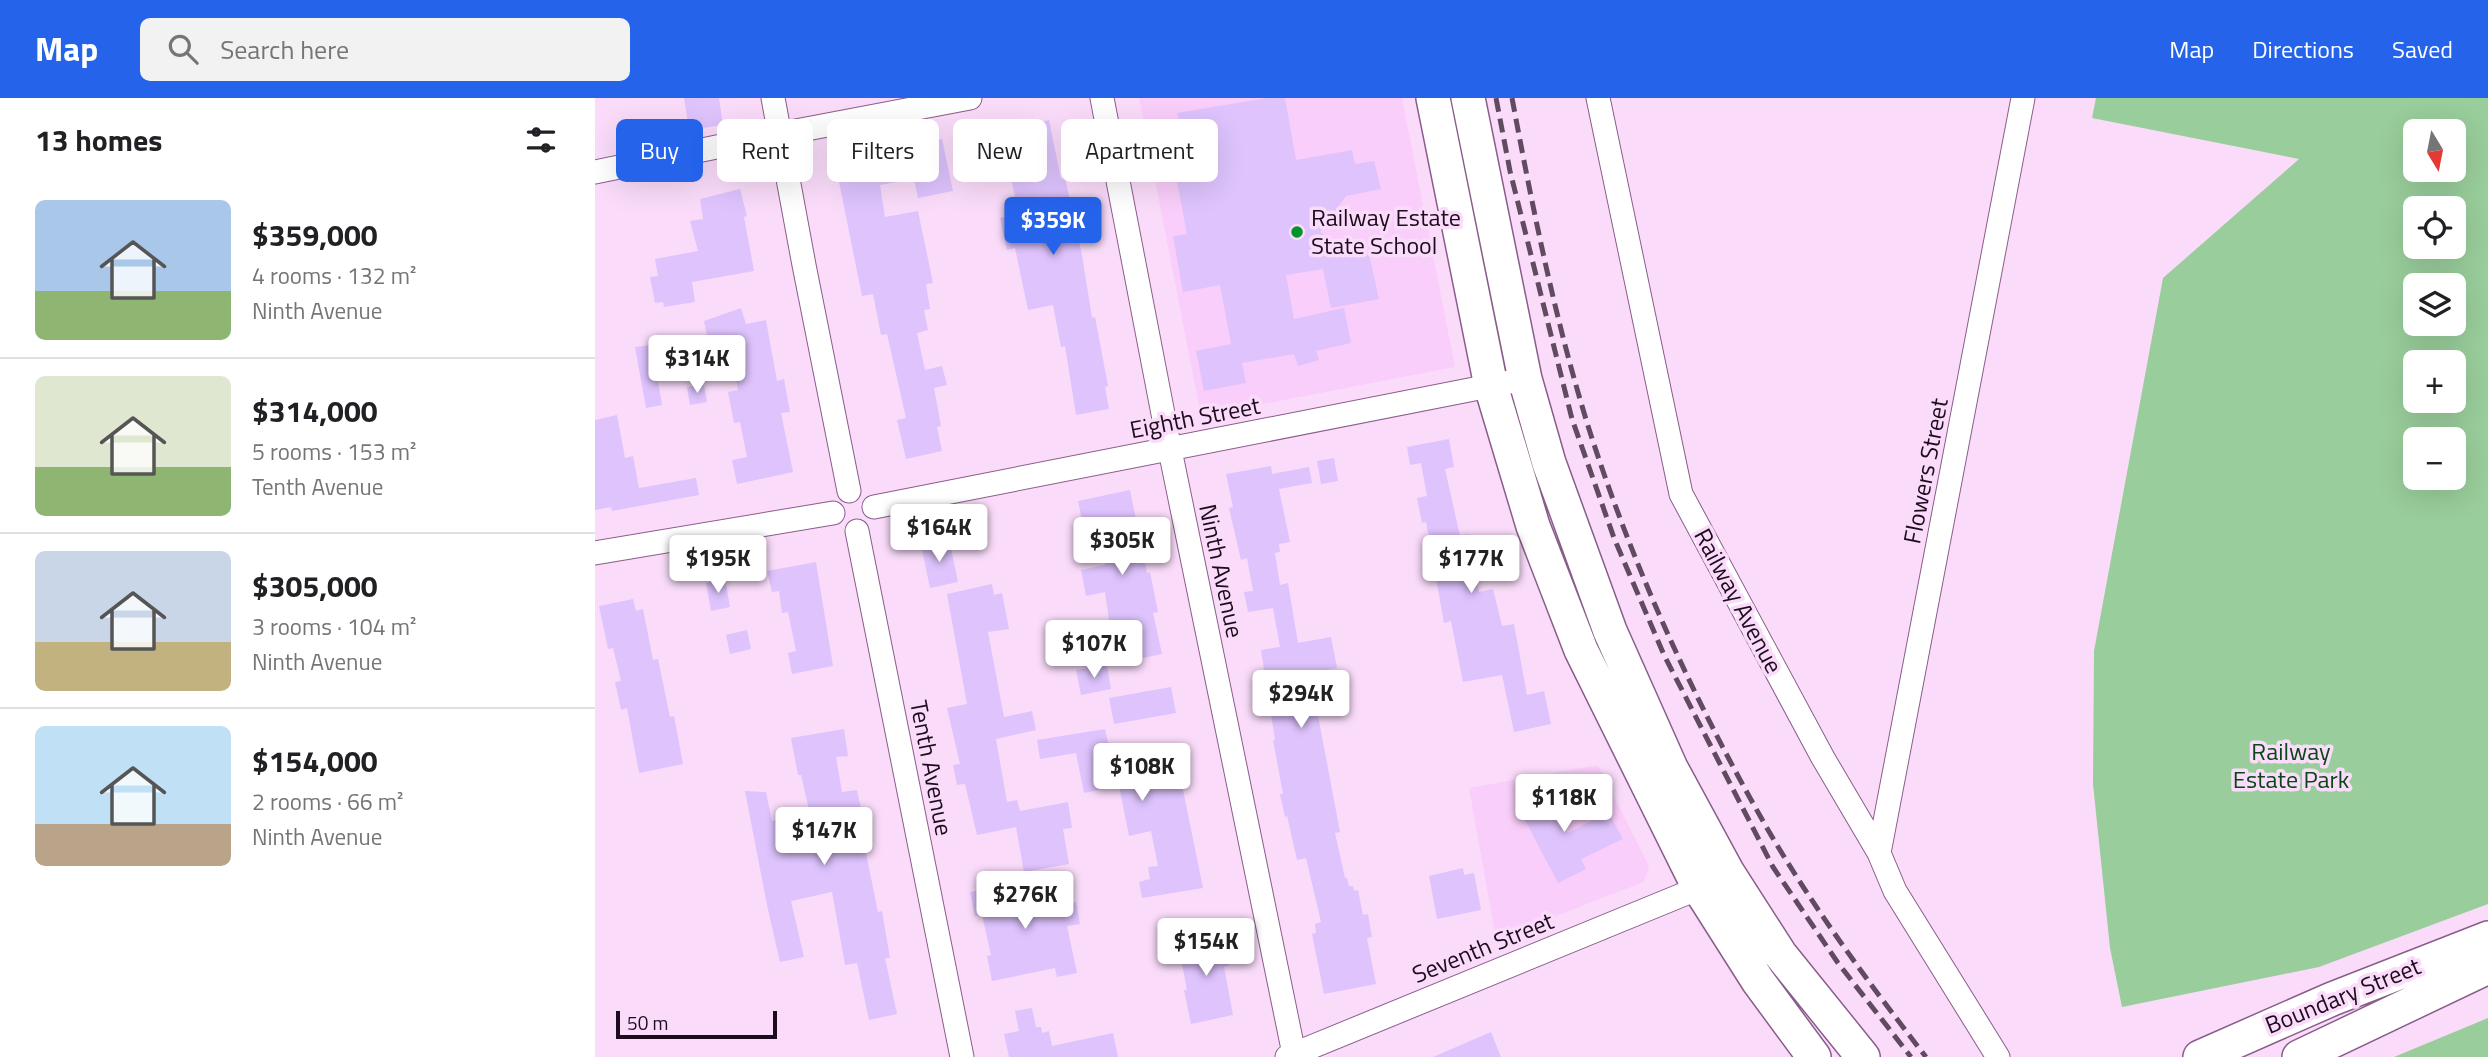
<!DOCTYPE html>
<html lang="en">
<head>
<meta charset="utf-8">
<style>
	:root { --surface:#fff; --page:#f2f2f2; --text:#202124; --muted:#757577; --line:#e0e0e0; --accent:#2563eb }
	body { margin:0; font-family:"Titillium Web",sans-serif; background:var(--page); color:var(--text); height:100vh; display:flex; flex-direction:column; font-size:26px; white-space:nowrap }
	* { box-sizing:border-box; margin:0 }
	p { font-size:23px; color:var(--muted) }
	.icon { flex:none; width:38px; height:38px; fill:none; stroke:currentColor; stroke-width:2; stroke-linecap:round; stroke-linejoin:round }
	.map { position:relative; flex:1; overflow:hidden }
	.side { display:flex; flex-direction:column; background:var(--surface); width:595px }
	.side>* { flex:none }
	.hud { position:absolute; left:21px; top:21px; width:665px; height:63px; display:flex; gap:14px }
	.needle { width:46px; rotate:170deg }
	.controls { position:absolute; left:1808px; top:21px; display:grid; gap:14px }
	.controls a { display:grid; place-items:center; width:63px; height:63px; border-radius:10px; background:var(--surface); box-shadow:0 7px 28px #0002; font-size:35px }
	.scale { position:absolute; left:21px; bottom:18px; width:161px; box-sizing:border-box; padding-left:7px; border:4px solid #1d0c1d; border-top:0; font-size:19px; line-height:24px; white-space:nowrap; color:#1d0c1d; -webkit-text-stroke:5px #fadcfa; paint-order:stroke }
	.price { position:absolute; translate:-50% -60px; padding:0 16px; border-radius:7px; background:#fff; color:#222; font-size:23px; line-height:46px; filter:drop-shadow(0 2px 4px #0008) }
	.price::after { content:''; position:absolute; left:50%; top:42px; width:21px; height:16px; margin-left:-10px; background:inherit; clip-path:polygon(0 0,100% 0,50% 100%) }
	.price.selected { background:var(--accent); color:#fff }
	ul { padding:0; list-style:none }
	li { display:flex; align-items:center; gap:21px; height:175px; padding:0 35px }
	li+li { border-top:2px solid var(--line) }
	li span { display:grid; place-items:center; flex:none; width:196px; height:140px; border-radius:10px; color:#555 }
	li>.icon { margin-inline-start:auto }
	span .icon { width:84px; height:84px; fill:#fffc; stroke-width:1 }
	li b { font-size:30px }
	h2 { display:flex; justify-content:space-between; align-items:center; height:84px; padding:0 35px; font-size:30px }
	.tag { padding:0 24px; border-radius:10px; background:var(--surface); box-shadow:0 7px 28px #0002; font-size:24px; line-height:63px }
	.tag.selected { background:var(--accent); color:#fff }
	header { display:flex; align-items:center; gap:42px; box-sizing:border-box; height:98px; padding:0 35px; background:var(--accent); color:#fff }
	header strong { font-size:33px }
	nav { display:flex; gap:38px; margin-inline-start:auto; font-size:24px }
	.search { width:490px; height:63px; background:var(--page); display:flex; align-items:center; gap:18px; box-sizing:border-box; padding:0 24px; border-radius:10px; color:var(--muted); font-size:26px }
	main { display:flex; flex:1; min-height:0 }
	.map>svg:first-child { display:block }
</style>
</head>
<body>
<header>
<strong>Map</strong>
<div class="search"><svg class="icon" aria-label="search" viewBox="0 0 24 24"><circle cx="10" cy="10" r="6"/><path d="M15 15l6 6"/></svg>Search here</div>
<nav><a>Map</a><a>Directions</a><a>Saved</a></nav>
</header>
<main>
<section class="side">
<h2>13 homes<svg class="icon" aria-label="filters" viewBox="0 0 24 24"><path d="M4 7h16M4 17h16"/><circle cx="9" cy="7" r="2"/><circle cx="15" cy="17" r="2"/></svg></h2>
<ul>
<li><span style="background:linear-gradient(#a9c7e8 65%,#8fb573 0)"><svg class="icon" aria-label="home" viewBox="0 0 24 24"><path d="M3 11l9-7 9 7M6 9v11h12V9"/></svg></span><div><b>$359,000</b><p>4 rooms · 132 m²</p><p>Ninth Avenue</p></div></li>
<li><span style="background:linear-gradient(#dfe7d0 65%,#8fb573 0)"><svg class="icon" aria-label="home" viewBox="0 0 24 24"><path d="M3 11l9-7 9 7M6 9v11h12V9"/></svg></span><div><b>$314,000</b><p>5 rooms · 153 m²</p><p>Tenth Avenue</p></div></li>
<li><span style="background:linear-gradient(#c9d6e8 65%,#c2b280 0)"><svg class="icon" aria-label="home" viewBox="0 0 24 24"><path d="M3 11l9-7 9 7M6 9v11h12V9"/></svg></span><div><b>$305,000</b><p>3 rooms · 104 m²</p><p>Ninth Avenue</p></div></li>
<li><span style="background:linear-gradient(#bfe0f5 70%,#b9a48a 0)"><svg class="icon" aria-label="home" viewBox="0 0 24 24"><path d="M3 11l9-7 9 7M6 9v11h12V9"/></svg></span><div><b>$154,000</b><p>2 rooms · 66 m²</p><p>Ninth Avenue</p></div></li>
</ul>
</section>
<div class="map">
<svg width="1893" height="959" viewBox="0 0 1893 959">
	<rect width="100%" height="100%" fill="#fadcfa"/>
	<!-- built -->
	<path fill="#facefa" d="M544 0H807L860 269 606 318Z
		M1003 667 1054 768 1049 784 901 841 874 690Z"/>
	<!-- green -->
	<path fill="#99cd9b" fill-rule="evenodd" d="M1501 0H1893V806L1724 869 1527 909 1515 850 1498 686 1499 553 1568 180 1704 61 1497 20ZM1820 33H1858V72H1820ZM1820 110H1858V149H1820ZM1858 187V226H1820V187ZM1820 264H1858V303H1820ZM1820 341H1858V380H1820Z
		M1893 920V959H1799Z"/>
	<!-- building -->
	<path fill="#dec3fd" d="M89 0H124L128 27 94 32Z
		M672 0H690L701 62 757 52 760 66 779 63 786 91 751 98 725 134 763 158 774 156 784 201 736 210 728 171 691 177 699 221 749 210 756 245 721 253 724 262 703 268 699 256 647 265 651 285 609 293 601 253 636 246 625 187 588 194 578 138 592 136 577 59 591 56 582 15Z
		M454 22 466 81 470 80 487 157 497 220 500 219 513 288 510 289 514 311 481 317 470 248 466 249 458 207 433 212 420 150 412 152 405 120 424 116 415 76 409 78 402 49 417 46 414 31Z
		M347 41 358 93 323 100 319 81 285 87 290 119 323 113 338 185 331 186 335 211 329 212 333 232 322 235 330 272 347 268 352 287 339 290 346 328 342 329 347 353 311 361 302 322 311 320 292 236 286 237 278 196 267 198 241 69 298 58 296 52Z
		M145 91 152 118 149 119 159 173 97 184 100 204 69 209 68 204 60 205 55 179 63 178 60 161 103 153 95 123 108 121 105 101Z
		M146 210 151 226 171 222 182 283 189 281 195 314 186 315 198 374 142 386 137 362 152 359 145 324 139 325 133 294 143 292 137 259 117 263 109 223Z
		M57 247 67 307 51 310 40 249Z
		M109 287 112 304 95 307 92 289Z
		M22 317 30 360 38 358 44 390 101 380 104 397 17 413 16 409 0 412V322Z
		M854 341 859 369 850 371 865 438 873 436 884 494 898 491 907 528 919 526 932 597 949 593 956 626 919 634 907 577 868 584 856 523 849 525 831 424 827 425 822 400 832 398 826 365 815 367 812 349Z
		M739 360 743 383 726 386 722 363Z
		M676 368 677 376 714 369 717 385 684 391 695 444 684 446 685 454 680 455 685 487 693 485 703 545 736 539 742 570 715 575 745 734 740 735 750 780H752L754 788H758L759 793 763 792 768 817 773 816 777 839 772 840 781 886 729 896 717 836 721 835 720 826 726 824 711 760 702 762 692 718 690 719 685 696H688L678 642H680L666 552 685 549 678 510 653 514 649 494 658 493 652 460 646 462 634 410 638 409 631 376Z
		M535 392 552 475 555 474 563 514 558 515 567 556 520 566 510 494 491 498 486 472 510 467 502 425 488 428 483 403Z
		M354 441 363 484 335 490 326 447Z
		M221 464 238 568 197 576 193 555 201 553 193 514 187 515 184 493 177 494 172 473Z
		M130 481 135 509 116 513 111 485Z
		M397 486 399 497 407 495 414 531 393 534 409 619 437 613 441 632 401 641 412 704 422 702 425 713 473 704 477 730 468 731 474 766 429 774 421 729 382 737 370 686 362 687 358 667 365 666 352 610 372 606 352 496Z
		M38 501 41 513 48 511 58 562 63 561 75 619 79 618 88 666 44 675 32 610 26 612 20 584 26 583 18 550 13 551 4 508Z
		M152 532 156 551 135 556 131 537Z
		M512 567 516 591 486 597 481 572Z
		M576 589 581 615 519 626 514 600Z
		M249 631 253 658 241 659 247 694 262 692 267 715 263 716 283 814 287 813 295 860H290L302 916 274 922 262 865 250 867 237 794 196 803 209 859 185 864 172 807 150 693 171 694 177 723 215 716 206 677H203L196 640Z
		M510 631 517 663 589 650 594 675 585 677 608 790 547 800 544 784 555 781 553 769 563 768 556 733 534 738 524 688 489 695 481 655 445 661 442 642Z
		M942 686 946 694 951 692 973 735 1013 714 1028 741 986 761 991 771 963 785 922 707 929 703 925 694Z
		M868 770 869 777 879 775 886 812 842 821 834 778Z
		M442 781 447 810 481 804 485 826 472 828 482 875 462 879 460 870 397 883 392 858 396 857 387 817 380 818 375 794Z
		M629 836 634 867 629 869 638 917 596 926 589 892H592L583 845Z
		M437 910 441 929H446L447 935 454 933 457 948 518 935 523 959H414L409 936 424 933 420 913Z
		M896 934 906 959H838Z"/>
	<g fill="none" stroke-linecap="round" stroke-linejoin="round">
		<defs>
			<path id="minor" d="M178 0 209 167 254 393
				M507 0 575 352 699 956
				M1003 0 1086 396 1228 660 1284 755 1300 793 1403 959
				M0 74 185 36 375 0
				M279 409 930 281
				M262 433 367 959
				M0 455 238 415
				M1284 755 1428 0
				M692 959 1104 790"/>
			<path id="secondary" d="M838 0 896 288 938 428 986 552 1104 790 1163 883 1219 959
				M873 0 930 281 954 365 1015 533 1076 670 1133 775 1185 856 1268 959
				M1605 959 1737 901 1893 840
				M1704 959 1893 869"/>
		</defs>
		<!-- minor casing -->
		<use href="#minor" stroke="#895d8a" stroke-width="25"/>
		<!-- secondary casing -->
		<use href="#secondary" stroke="#895d8a" stroke-width="36"/>
		<!-- minor -->
		<use href="#minor" stroke="#fff" stroke-width="23"/>
		<!-- secondary -->
		<use href="#secondary" stroke="#fff" stroke-width="33"/>
		<!-- rail -->
		<path stroke="#604b60" stroke-width="5" stroke-dasharray="14 7" stroke-linecap="butt" d="M901 0 915 73 977 321 1019 440 1069 557 1178 769 1243 865 1316 959
			M917 0C938 112 960 222 994 331 1039 472 1102 609 1176 737 1222 815 1276 888 1331 959"/>
	</g>
	<!-- markers -->
	<circle fill="#00952b" stroke="#fadcfa" stroke-width="2.5" cx="702" cy="134" r="7"/>
	<g text-anchor="middle" stroke-width="7" stroke-linejoin="round" paint-order="stroke">
		<!-- poi labels -->
		<g font-size="24" fill="#1d0c1d" stroke="#fadcfa" text-anchor="start">
			<text x="716" y="128">Railway Estate<tspan x="716" dy="28">State School</tspan></text>
		</g>
		<!-- street labels -->
		<g font-size="24" fill="#1d0c1d" stroke="#fadcfa">
			<text transform="translate(600 320) rotate(-11)" y="8">Eighth Street</text>
			<text transform="translate(1331 373) rotate(-79)" y="8">Flowers Street</text>
			<text transform="translate(626 473) rotate(78)" y="8">Ninth Avenue</text>
			<text transform="translate(1143 503) rotate(62)" y="8">Railway Avenue</text>
			<text transform="translate(336 670) rotate(79)" y="8">Tenth Avenue</text>
			<text transform="translate(888 850) rotate(-22)" y="8">Seventh Street</text>
			<text transform="translate(1748 898) rotate(-22)" y="8">Boundary Street</text>
		</g>
		<!-- park labels -->
		<g font-size="24" fill="#084714" stroke="#fadcfa">
			<text x="1696" y="662">Railway<tspan x="1696" dy="28">Estate Park</tspan></text>
		</g>
	</g>
</svg>
<div class="controls">
<a><svg class="needle" viewBox="-14 -14 28 28"><path d="M0-13l5 13h-10z" fill="#e53935"/><path d="M0 13l5-13h-10z" fill="#757577"/></svg></a>
<a><svg class="icon" aria-label="locate" viewBox="0 0 24 24"><circle cx="12" cy="12" r="6"/><path d="M12 2v4M12 18v4M2 12h4M18 12h4"/></svg></a>
<a><svg class="icon" aria-label="layers" viewBox="0 0 24 24"><path d="M12 4l9 5-9 5-9-5zM3 14l9 5 9-5"/></svg></a>
<a>+</a>
<a>−</a>
</div>
<div class="scale">50 m</div>
<b class="price selected" style="left:458px;top:159px">$359K</b>
<b class="price" style="left:102px;top:297px">$314K</b>
<b class="price" style="left:344px;top:466px">$164K</b>
<b class="price" style="left:527px;top:479px">$305K</b>
<b class="price" style="left:123px;top:497px">$195K</b>
<b class="price" style="left:876px;top:497px">$177K</b>
<b class="price" style="left:499px;top:582px">$107K</b>
<b class="price" style="left:706px;top:632px">$294K</b>
<b class="price" style="left:547px;top:705px">$108K</b>
<b class="price" style="left:969px;top:736px">$118K</b>
<b class="price" style="left:229px;top:769px">$147K</b>
<b class="price" style="left:430px;top:833px">$276K</b>
<b class="price" style="left:611px;top:880px">$154K</b>
<div class="hud">
<a class="tag selected">Buy</a>
<a class="tag">Rent</a>
<a class="tag">Filters</a>
<a class="tag">New</a>
<a class="tag">Apartment</a>
</div>
</div>
</main>
</body>
</html>
